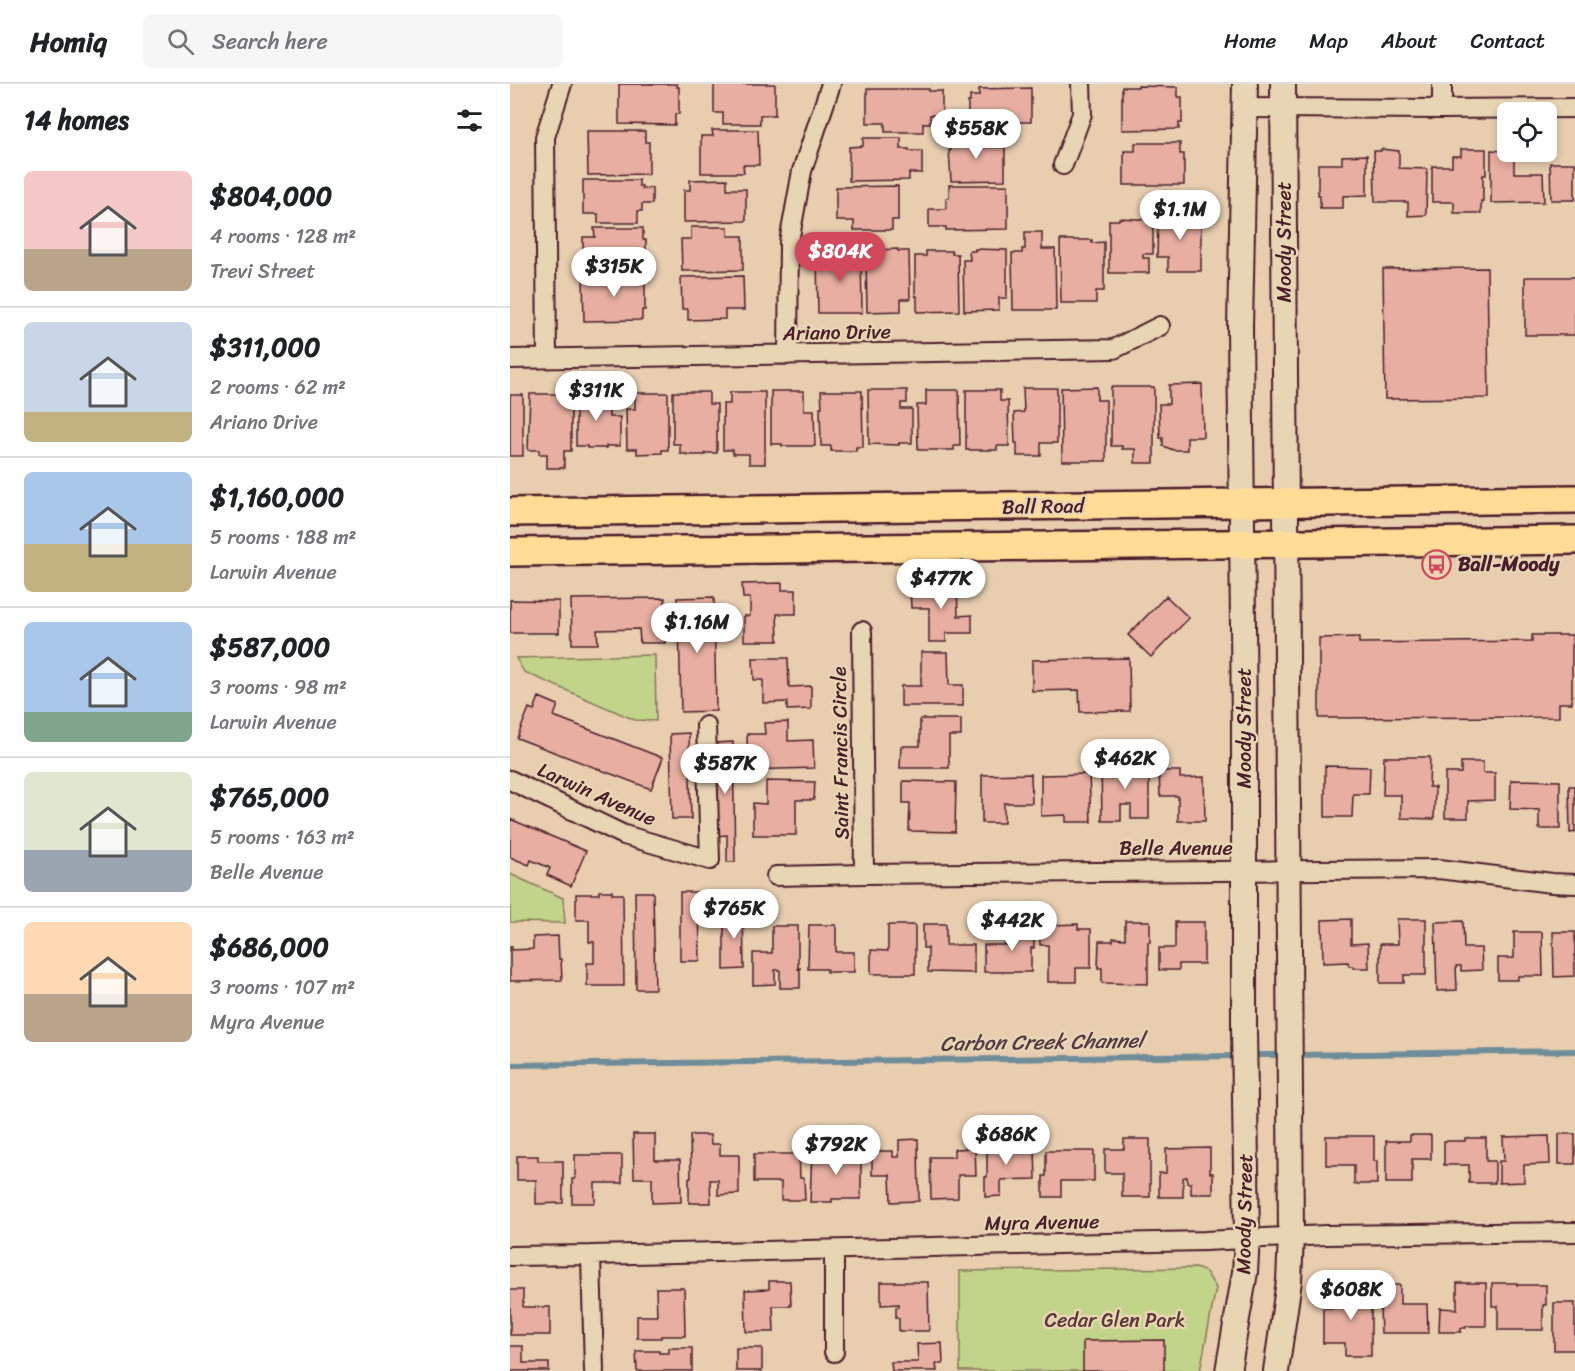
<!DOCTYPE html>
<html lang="en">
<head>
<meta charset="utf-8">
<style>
	:root { --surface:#fff; --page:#f6f6f6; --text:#202124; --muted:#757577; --line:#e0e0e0; --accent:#d1495b }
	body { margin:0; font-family:Sriracha,sans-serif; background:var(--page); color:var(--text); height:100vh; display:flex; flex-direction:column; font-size:22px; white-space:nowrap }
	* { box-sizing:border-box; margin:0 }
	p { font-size:20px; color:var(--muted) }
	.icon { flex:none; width:33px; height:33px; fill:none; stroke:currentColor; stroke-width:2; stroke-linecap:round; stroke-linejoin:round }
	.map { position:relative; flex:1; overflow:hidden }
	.panel { display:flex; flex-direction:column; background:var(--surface); width:510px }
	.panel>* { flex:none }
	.tools { position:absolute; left:987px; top:18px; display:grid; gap:12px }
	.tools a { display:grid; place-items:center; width:60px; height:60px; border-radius:9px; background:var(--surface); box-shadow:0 3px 9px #0003; font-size:30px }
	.price { position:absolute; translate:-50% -51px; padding:0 14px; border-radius:21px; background:#fff; color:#222; font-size:20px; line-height:39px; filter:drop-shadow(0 2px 3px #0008) }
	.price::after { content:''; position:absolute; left:50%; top:36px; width:18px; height:14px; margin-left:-9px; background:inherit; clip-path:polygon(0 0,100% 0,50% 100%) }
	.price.current { background:var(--accent); color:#fff }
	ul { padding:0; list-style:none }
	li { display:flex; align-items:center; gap:18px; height:150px; padding:0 24px }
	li+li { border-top:2px solid var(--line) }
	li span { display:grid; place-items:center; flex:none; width:168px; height:120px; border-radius:9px; color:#555 }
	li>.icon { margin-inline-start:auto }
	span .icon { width:72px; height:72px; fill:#fffc; stroke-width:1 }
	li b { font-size:26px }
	h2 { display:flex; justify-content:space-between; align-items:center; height:72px; padding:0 24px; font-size:26px }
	header { display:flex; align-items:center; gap:36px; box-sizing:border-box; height:84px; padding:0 30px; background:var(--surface); border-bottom:2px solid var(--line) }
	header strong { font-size:28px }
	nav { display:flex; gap:33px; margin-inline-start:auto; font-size:21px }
	.search { width:420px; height:54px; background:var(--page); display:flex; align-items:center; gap:15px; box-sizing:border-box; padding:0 21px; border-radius:9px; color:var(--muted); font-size:22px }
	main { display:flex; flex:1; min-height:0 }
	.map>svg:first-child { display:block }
</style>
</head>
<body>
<header>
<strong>Homiq</strong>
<div class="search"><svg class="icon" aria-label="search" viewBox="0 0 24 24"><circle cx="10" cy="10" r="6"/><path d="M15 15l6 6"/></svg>Search here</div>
<nav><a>Home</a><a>Map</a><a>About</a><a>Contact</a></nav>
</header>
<main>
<section class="panel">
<h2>14 homes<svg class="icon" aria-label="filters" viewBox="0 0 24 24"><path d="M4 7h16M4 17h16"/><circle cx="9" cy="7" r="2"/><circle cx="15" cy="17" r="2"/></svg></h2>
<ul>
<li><span style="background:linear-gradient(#f6c9c9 65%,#b9a48a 0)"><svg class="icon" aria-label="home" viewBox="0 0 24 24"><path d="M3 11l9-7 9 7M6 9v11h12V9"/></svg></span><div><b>$804,000</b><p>4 rooms · 128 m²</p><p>Trevi Street</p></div></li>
<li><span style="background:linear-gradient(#c9d6e8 75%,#c2b280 0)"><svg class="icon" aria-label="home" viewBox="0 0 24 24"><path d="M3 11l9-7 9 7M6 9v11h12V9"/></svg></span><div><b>$311,000</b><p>2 rooms · 62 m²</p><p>Ariano Drive</p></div></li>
<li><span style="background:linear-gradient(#a9c7e8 60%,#c2b280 0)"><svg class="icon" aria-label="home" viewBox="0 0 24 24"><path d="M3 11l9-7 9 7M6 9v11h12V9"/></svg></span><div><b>$1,160,000</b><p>5 rooms · 188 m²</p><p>Larwin Avenue</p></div></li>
<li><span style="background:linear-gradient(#a9c7e8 75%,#7fa58c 0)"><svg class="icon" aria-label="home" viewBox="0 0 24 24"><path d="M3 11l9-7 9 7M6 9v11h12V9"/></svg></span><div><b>$587,000</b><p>3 rooms · 98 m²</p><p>Larwin Avenue</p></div></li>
<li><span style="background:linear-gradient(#dfe7d0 65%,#9aa5b1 0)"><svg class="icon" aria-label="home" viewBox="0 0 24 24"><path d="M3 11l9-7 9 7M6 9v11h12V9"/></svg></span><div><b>$765,000</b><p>5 rooms · 163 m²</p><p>Belle Avenue</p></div></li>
<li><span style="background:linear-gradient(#ffd9b3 60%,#b9a48a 0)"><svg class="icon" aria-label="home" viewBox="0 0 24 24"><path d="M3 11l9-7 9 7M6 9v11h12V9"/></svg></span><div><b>$686,000</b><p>3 rooms · 107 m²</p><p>Myra Avenue</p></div></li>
</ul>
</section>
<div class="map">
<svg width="1065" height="1287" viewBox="0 0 1065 1287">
	<rect width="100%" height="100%" fill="#e8cdaf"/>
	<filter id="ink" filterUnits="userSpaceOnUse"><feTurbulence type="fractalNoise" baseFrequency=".0167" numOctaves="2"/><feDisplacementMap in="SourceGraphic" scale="12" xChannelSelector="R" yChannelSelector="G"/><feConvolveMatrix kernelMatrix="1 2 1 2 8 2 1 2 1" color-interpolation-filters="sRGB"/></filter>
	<g filter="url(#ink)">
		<!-- green -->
		<path fill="#c2d489" stroke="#867a5a" stroke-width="1.5" d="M145 571 146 637 125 636 14 588 6 574Z
			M0 790 53 814 55 839 0 838Z
			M686 1184 696 1188 706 1204 690 1287H450V1187Z"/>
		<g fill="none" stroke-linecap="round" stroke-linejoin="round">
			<!-- stream -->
			<path stroke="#6e8d99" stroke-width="6" d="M739 971H773
				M784 971 1065 967
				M0 981 728 972"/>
		</g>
		<!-- building -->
		<path fill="#e7aea1" stroke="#4a1f2b" stroke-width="1.5" d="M109 0H167V3H169V30H165V41L109 40Z
			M204 0H265V31H250V40H213V29H204Z
			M628 2 668 3V13H672V39H669V45L612 46V3H628Z
			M521 4V38H509V47L460 48V36H458V18H460V12H469V5Z
			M357 5H419V7H432V31H420V39H413V48H375V39H357Z
			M202 46H248L249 81H233L234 89H191V52H203Z
			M77 47H135V58H139V90L78 91Z
			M441 53H475V63H495V96L441 97 439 66H441Z
			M353 54H391V65H399V67H412V89H399V96L339 97V63L353 62Z
			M625 59H670V70H674V101H614V67H625Z
			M871 65 889 67V84L917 85 916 131 898 132V118H865L864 67H871Z
			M951 65H976V91H973V117H971V129H944V118H922V82H942V72H951Z
			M981 66 1004 68V89H1033L1034 118 981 119Z
			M857 71V111L833 112V124H810V111H808V80H832V72Z
			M1040 79H1065V116H1041Z
			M217 95V105H236V137L174 138V106H180V96Z
			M73 96H129V102H132V105L142 104V120H132V127H128V139H88V130H73Z
			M439 101H498V145L436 146V143H419V125H436V114H439Z
			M388 102V136H382V146H344V137H326V103Z
			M658 128H684V131H691V187H658V173H647L648 133H658Z
			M609 134 643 136V170H633V174H639V189H599V136H609Z
			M181 143H218V152H233V186L172 187 171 155H181Z
			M84 144H133V156H136V171H133V181H124V189H73V153H85Z
			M515 148H532V165H545L546 226H503L502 169H512V165H515Z
			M550 156H582V159L594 158V207H586V219H551Z
			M388 165V167H399L400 215H391V227L357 228 356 177H362V168H368V166Z
			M465 165 497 166V214H489V226L454 227 453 176H460L459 167H465Z
			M351 167 352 229H308L307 171H318V168Z
			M416 167H442V170H448L449 227 407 228V212H405V172H416Z
			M977 184 979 314 875 315 873 185Z
			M135 192V226H132V236L74 237 73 193Z
			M233 192 234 226H215V235L178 236V225H172L171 193Z
			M1015 193H1065V251H1015Z
			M692 300 693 353H677V366H663L653 362V354H650L649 320H659V301Z
			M587 303V316H596V377H552L551 304Z
			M601 303H644V379H625V365H612V362H601Z
			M513 304H547V359H531V372H507V359H505L504 329 514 328Z
			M358 306H397V319H391V325H402V359H389V361L359 360Z
			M416 306H449L450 362H444V366H408L407 321H416Z
			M456 306H490V317H498L499 362H487V366H456Z
			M261 307H294V326H304L305 362H272V360H261Z
			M311 307H352L353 363H346V367H321V362H311L310 323H312Z
			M163 308H199V320H207V369H195V371H177V370H170V360H163Z
			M220 308H255V380H239V370H223V366H213V320H220Z
			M125 309H158V366H152V369L127 370V365H117L116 325H125Z
			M20 310H61V367H54V384H37V370H29V366H18Z
			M66 310H99V333H110V362H96V364H77V362H66Z
			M0 311H13V372H0Z
			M272 499V506H286V530H267L268 557H234V532H240V514H233L232 500Z
			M447 500 448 532 462 531V549H436V558H419V524H401L400 501Z
			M656 512 679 534 641 573 618 551Z
			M204 513 206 627 171 628 169 539H168L167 514Z
			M155 514V559H130L129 545 87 546 88 560H62L61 515Z
			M0 516 49 517V549H0Z
			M1022 551H1062V619H1049V633L809 634V554L849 553V559L1022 557Z
			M411 568H438L439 601H453V622H391V602H411Z
			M243 574H278L279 603 301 602V625L277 626V618L253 619V596H244Z
			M619 574 620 627 570 628 569 606 522 607V576Z
			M29 613 48 621 44 632 153 674 141 705 7 654 19 624 24 626Z
			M410 635H451V652H439V684H390L391 662H410Z
			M278 638V657L303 656 304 684 238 686 237 650H255L254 639Z
			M179 649 181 735H162L160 650Z
			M223 658 225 778H217V751L205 752 203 659Z
			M874 673H920L919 703H925L924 735 891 734V711H873Z
			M951 678H973V689H985V716L958 717V734H935V689H951Z
			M639 679V735H621V721H611V737H592L591 680Z
			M815 682 860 683 859 710H843L842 733H815Z
			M649 687H670V694L694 693 695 737H668V712H650Z
			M521 690 522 719H494V739H472V691Z
			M579 690 581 738H556V731L531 732V691Z
			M1001 696 1050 697V745H1029V726L1000 725Z
			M256 697 305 698 304 716H286V751H243V719L256 720Z
			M393 697 446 698 445 748 399 747 400 719H393Z
			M1059 702H1065V748L1060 749Z
			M0 735 76 767 61 802 37 791 40 784 21 776 19 781 0 773Z
			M89 807H102V810H113L114 902H77V879H84V858H79V836H66V810H89Z
			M125 808H143L145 905H126Z
			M170 808H189L190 877H170Z
			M214 825H233L234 885 214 886Z
			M841 835V860L858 859 859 884H843V882H839L838 878 813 879 812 836Z
			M887 835H916V891H894V899H870V860H888Z
			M615 837H640V858H638V900L592 899V884H588L589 857H603V854L615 855Z
			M953 837 954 864H971L972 886 951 887V882H946L947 906 927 907 925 838Z
			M542 838V841L568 840V845H581V884H566V898H538V861H530L529 839Z
			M665 838H694V880H669V886H649V864H665Z
			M413 840H436V861H464V889L418 888V864H413Z
			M501 840H524V864H521V888H474V861H502Z
			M299 841H326V868H344V888H317V885H298Z
			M378 841H405V890H361V866L378 867Z
			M262 842H288V885L290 884V904H270V886H265V900L243 901V869H262Z
			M1004 848H1032L1033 892H1008V896H988V874H1004Z
			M1043 848H1065V892L1044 893Z
			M48 852 49 875H51L52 896 0 897V863H2V866L23 865V853Z
			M123 1050H145V1076H170L171 1118 142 1119V1094H124Z
			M1049 1050H1065V1080H1049Z
			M180 1051H200L201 1060H210V1071H229V1110L208 1111V1096H200L201 1119H179V1094H181Z
			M900 1051H921V1075H902V1099H876V1057H900Z
			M494 1052 495 1067H525L526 1095 491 1096V1112L475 1113V1093H477V1053Z
			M816 1052H864V1077H867V1100H844V1081H816Z
			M1039 1052 1040 1080 1014 1081V1098L989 1099V1077H994L993 1053Z
			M955 1054H976V1077H985V1099H959V1081H934V1057H955Z
			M408 1055 409 1117 381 1118 380 1091H362V1067H383V1073H389V1056Z
			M614 1055H640V1113H612V1089H595V1065H614Z
			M465 1064 466 1091H448V1114L421 1115 420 1073H444V1065Z
			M700 1064V1089H703V1110H681V1099H677V1093H675L673 1094V1113H649V1089H656V1065Z
			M302 1067H351V1115H322V1118H300Z
			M536 1067H584V1097H551V1113H533V1092H536Z
			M244 1070H289L290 1094H294L295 1116H271V1098H244Z
			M65 1071H112V1099H85V1119H62V1095H65Z
			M7 1072H28V1077H53V1119L26 1120V1096H7Z
			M259 1197H280L281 1222H263L264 1248H236L235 1206 259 1205Z
			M371 1198H418L419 1247H389V1234H386V1223H389V1220L371 1221Z
			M947 1199H976V1242H956V1244H951V1248H929L930 1224 947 1225Z
			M982 1199H1007V1201H1036V1221H1033V1246H988V1222H982Z
			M832 1201H861V1272H835V1259H813V1224H832Z
			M867 1201H890V1220H917L918 1249H871L870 1224H867Z
			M146 1204H174L175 1252H151V1254H127V1232H147Z
			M0 1206H13V1223H40V1251H0Z
			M1044 1219H1065V1266H1044Z
			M654 1256V1287H573V1257Z
			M432 1259 433 1280H426L427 1287H382L381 1278H408L407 1260Z
			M0 1262H13V1279H39V1287H0Z
			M159 1264H182V1287H127L126 1267H149V1269H159Z
			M226 1264H252V1287H226Z"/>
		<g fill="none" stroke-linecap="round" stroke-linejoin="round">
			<defs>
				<path id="street" d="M932 0V25
					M735 24 932 25 1065 24
					M553 81 572 30 571 0
					M278 271 279 158 292 87 321 0
					M37 274 35 53 52 0
					M0 275 604 265 650 242
					M352 547 354 790
					M0 696 114 751 200 776 196 642
					M266 792 354 790 929 785 1042 799 1065 800
					M324 1166V1268
					M81 1171 84 1287
					M0 1172 81 1171 549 1160 695 1157 816 1151 1065 1148"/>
				<path id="secondary" d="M718 1287 735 1188 737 1154 734 944V642L730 243 735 0
					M766 1287 779 1197 781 1152 773 0"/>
				<path id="primary" d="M0 428 1065 415
					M0 468 1065 456"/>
			</defs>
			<!-- street casing -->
			<use href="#street" stroke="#4a1f2b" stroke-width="22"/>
			<!-- secondary casing -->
			<use href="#secondary" stroke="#4a1f2b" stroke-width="28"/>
			<!-- primary casing -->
			<use href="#primary" stroke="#4a1f2b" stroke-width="32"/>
			<!-- street -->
			<use href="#street" stroke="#e8d5b3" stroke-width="18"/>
			<!-- secondary -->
			<use href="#secondary" stroke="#e8d5b3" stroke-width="24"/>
			<!-- primary -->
			<use href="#primary" stroke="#ffdd96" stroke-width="27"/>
		</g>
	</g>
	<!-- icons -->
	<defs>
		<symbol id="bus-ring" viewBox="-11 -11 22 22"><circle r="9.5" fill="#e8d5b3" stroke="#d1495b" stroke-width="1.5"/><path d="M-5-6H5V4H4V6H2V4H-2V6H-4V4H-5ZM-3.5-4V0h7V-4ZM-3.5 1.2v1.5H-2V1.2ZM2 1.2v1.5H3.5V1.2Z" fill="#d1495b"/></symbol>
	</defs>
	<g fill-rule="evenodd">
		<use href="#bus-ring" x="910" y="464" width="33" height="33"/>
	</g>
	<g text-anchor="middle" stroke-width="5" stroke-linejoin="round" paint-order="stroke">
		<!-- street labels -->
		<g font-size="20" fill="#4a1f2b" stroke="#e8d5b3">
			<text transform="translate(774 158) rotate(-90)" y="7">Moody Street</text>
			<text transform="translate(327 248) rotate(-1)" y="7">Ariano Drive</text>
			<text transform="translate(533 422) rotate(-1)" y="7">Ball Road</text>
			<text transform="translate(734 644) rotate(-90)" y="7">Moody Street</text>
			<text transform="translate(330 669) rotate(-91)" y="7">Saint Francis Circle</text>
			<text transform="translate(87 710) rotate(24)" y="7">Larwin Avenue</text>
			<text x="666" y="771">Belle Avenue</text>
			<text transform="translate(734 1130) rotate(-89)" y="7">Moody Street</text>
			<text transform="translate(532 1138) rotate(-1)" y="7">Myra Avenue</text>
		</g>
		<!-- poi labels -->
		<g font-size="20" font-weight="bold" fill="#4a1f2b" stroke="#e8d5b3" text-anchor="start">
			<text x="948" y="487">Ball-Moody</text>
		</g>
		<!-- park labels -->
		<g font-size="20" fill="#5c3a39" stroke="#e8d5b3">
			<text x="605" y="1243">Cedar Glen Park</text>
		</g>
		<!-- water labels -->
		<g font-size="21" font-style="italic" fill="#533a46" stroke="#e8d5b3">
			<text transform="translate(532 958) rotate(-1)" y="7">Carbon Creek Channel</text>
		</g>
	</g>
</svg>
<div class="tools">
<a><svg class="icon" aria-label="locate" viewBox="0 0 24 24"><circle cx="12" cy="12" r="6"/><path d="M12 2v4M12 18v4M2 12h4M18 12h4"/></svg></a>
</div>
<b class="price" style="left:466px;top:76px">$558K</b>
<b class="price" style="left:670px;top:157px">$1.1M</b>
<b class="price current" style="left:330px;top:199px">$804K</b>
<b class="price" style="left:104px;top:214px">$315K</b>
<b class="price" style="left:86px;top:338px">$311K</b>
<b class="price" style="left:431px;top:526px">$477K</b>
<b class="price" style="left:187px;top:570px">$1.16M</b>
<b class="price" style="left:615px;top:706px">$462K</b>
<b class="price" style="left:215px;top:711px">$587K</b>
<b class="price" style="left:224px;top:856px">$765K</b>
<b class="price" style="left:502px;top:868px">$442K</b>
<b class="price" style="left:496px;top:1082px">$686K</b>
<b class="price" style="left:326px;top:1092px">$792K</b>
<b class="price" style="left:841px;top:1237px">$608K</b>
</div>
</main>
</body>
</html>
